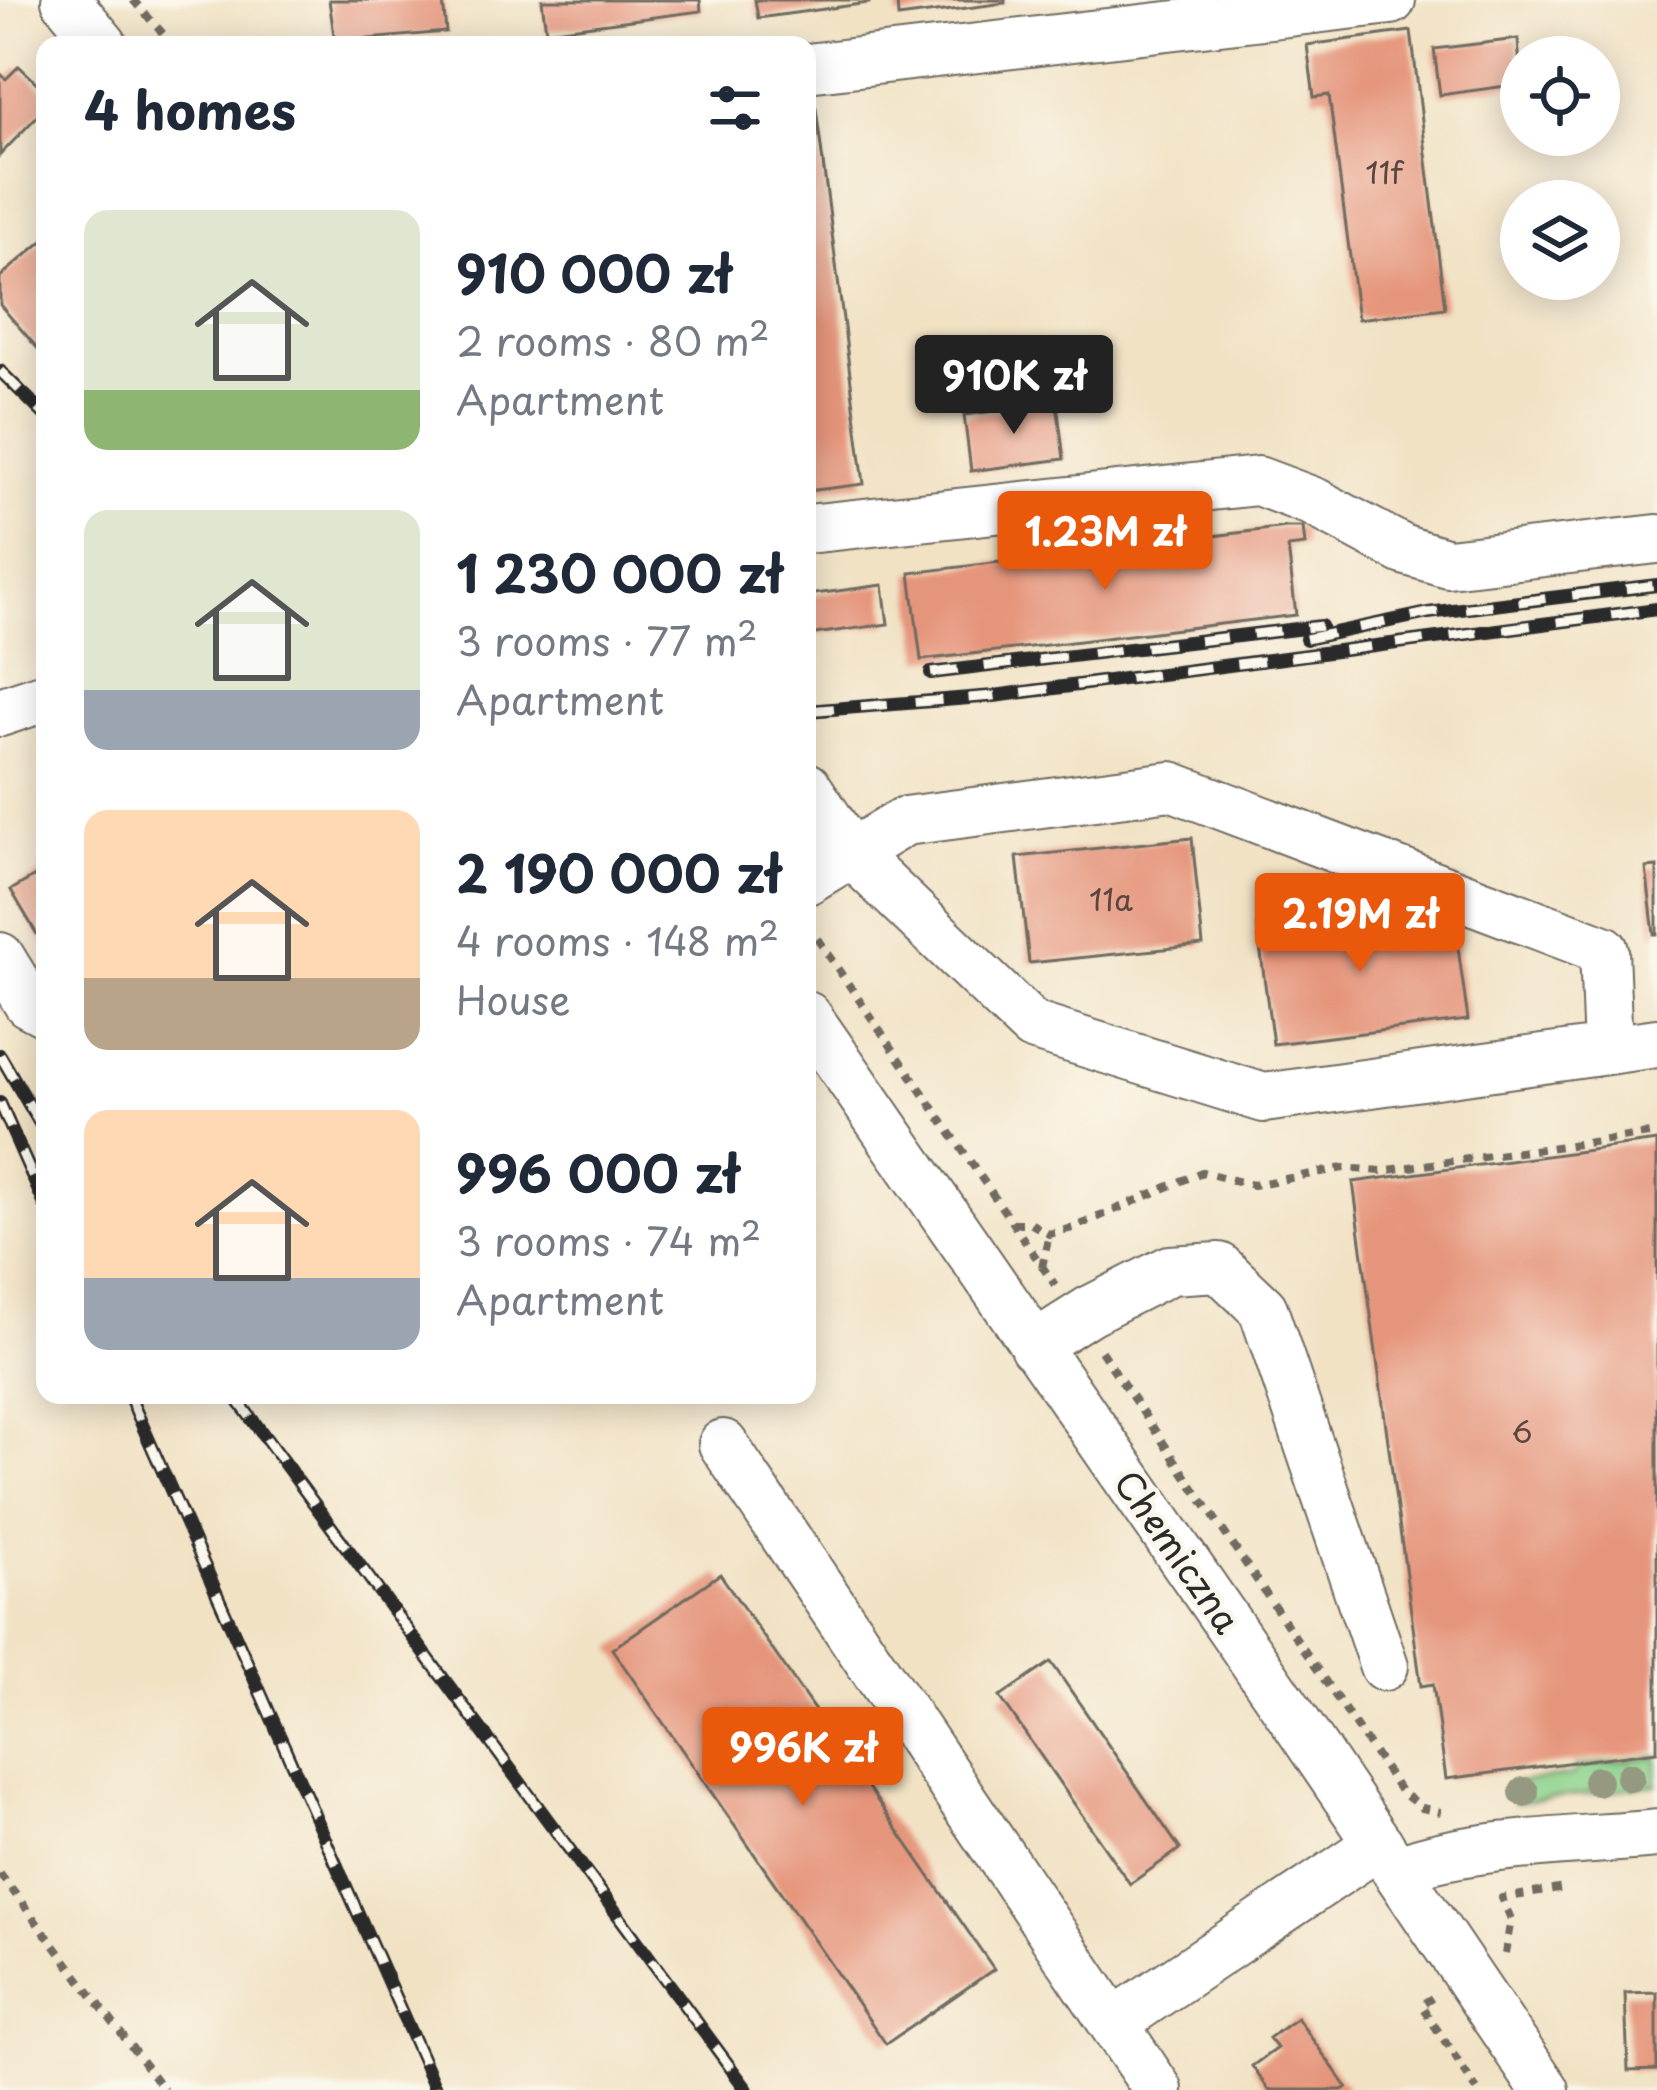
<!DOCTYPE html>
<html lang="en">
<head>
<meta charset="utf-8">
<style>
	:root { --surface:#fff; --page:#f2f2f3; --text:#1f2937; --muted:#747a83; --accent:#ea580c }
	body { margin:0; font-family:"Playpen Sans",sans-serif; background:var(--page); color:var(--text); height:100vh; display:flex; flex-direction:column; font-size:45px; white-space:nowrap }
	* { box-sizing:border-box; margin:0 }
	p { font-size:39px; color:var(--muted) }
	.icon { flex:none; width:66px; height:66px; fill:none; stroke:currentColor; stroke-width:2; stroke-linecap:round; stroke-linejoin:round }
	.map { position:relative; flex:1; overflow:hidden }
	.drawer { position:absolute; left:36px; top:36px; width:780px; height:1368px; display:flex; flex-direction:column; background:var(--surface); border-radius:24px; box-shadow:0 6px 30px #0003 }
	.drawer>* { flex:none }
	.tools { position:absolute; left:1500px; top:36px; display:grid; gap:24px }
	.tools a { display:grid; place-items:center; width:120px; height:120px; border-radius:50%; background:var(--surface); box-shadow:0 6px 30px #0003; font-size:60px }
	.price { position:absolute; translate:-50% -102px; padding:0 27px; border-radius:12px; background:var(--accent); color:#fff; font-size:39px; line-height:78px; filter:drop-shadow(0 3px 6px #0008) }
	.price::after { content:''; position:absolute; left:50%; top:72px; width:36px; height:27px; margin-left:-18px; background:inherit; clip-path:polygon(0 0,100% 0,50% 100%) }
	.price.current { background:#222; color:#fff }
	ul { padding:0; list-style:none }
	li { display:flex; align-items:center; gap:36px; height:300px; padding:0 48px }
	li span { display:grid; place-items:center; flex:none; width:336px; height:240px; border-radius:24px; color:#555 }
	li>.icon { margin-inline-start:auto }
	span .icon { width:144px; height:144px; fill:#fffc; stroke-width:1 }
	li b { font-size:51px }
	h2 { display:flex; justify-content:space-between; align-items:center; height:144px; padding:0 48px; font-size:51px }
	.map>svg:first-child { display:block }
</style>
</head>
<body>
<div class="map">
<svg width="1657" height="2090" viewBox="0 0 1657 2090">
	<rect width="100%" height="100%" fill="#fbf7ec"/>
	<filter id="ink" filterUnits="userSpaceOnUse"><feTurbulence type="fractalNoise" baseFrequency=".00833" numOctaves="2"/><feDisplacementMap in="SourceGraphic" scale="24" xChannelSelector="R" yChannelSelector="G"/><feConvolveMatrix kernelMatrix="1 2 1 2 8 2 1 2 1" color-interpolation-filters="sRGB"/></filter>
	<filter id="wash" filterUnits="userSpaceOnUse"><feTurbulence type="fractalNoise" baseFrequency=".004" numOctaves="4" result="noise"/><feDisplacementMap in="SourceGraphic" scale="48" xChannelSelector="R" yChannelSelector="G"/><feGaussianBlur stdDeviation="2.7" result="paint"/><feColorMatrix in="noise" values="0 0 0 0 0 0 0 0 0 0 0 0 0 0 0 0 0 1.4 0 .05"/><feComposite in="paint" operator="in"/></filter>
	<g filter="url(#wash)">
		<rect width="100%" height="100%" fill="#f1e2c4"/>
		<!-- green -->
		<path fill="#8cd18a" stroke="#5c7e5a" stroke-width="3" d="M1657 1756V1785L1515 1803 1513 1783 1575 1775V1767Z"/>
		<g id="blocks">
			<!-- building -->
			<path fill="#e5957c" d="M329 0H443L446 32 335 42Z
				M542 0H700L701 11 546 31Z
				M755 0H869V3L758 18Z
				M897 0H1005V3L898 17Z
				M1411 31 1445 308 1358 319 1329 95 1314 97 1307 45Z
				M1518 39 1521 84 1440 95 1434 49Z
				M19 66 45 91V108L0 155V73L6 79Z
				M816 108 864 484 807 491V109Z
				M45 239V357L0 305V277Z
				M1057 403 1064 459 971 471 964 415Z
				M1286 527H1303L1305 545 1288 547 1296 615 921 660 910 573Z
				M883 585 888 624 807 635V595Z
				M1192 838 1203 945 1029 963 1017 857Z
				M1657 867V934H1654L1646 868Z
				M45 870V948L11 890Z
				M1377 909 1379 922 1453 912 1468 1020 1273 1044 1257 924Z
				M1657 1141V1751L1446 1779 1433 1684 1421 1686 1353 1182Z
				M720 1574 994 1969 886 2044 612 1649Z
				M1051 1662 1180 1849 1130 1884 1000 1697Z
				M1657 1992V2070L1628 2071 1625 1993Z
				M1297 2018 1347 2087 1342 2090H1269L1252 2066 1277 2048 1269 2038Z"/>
		</g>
	</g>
	<g filter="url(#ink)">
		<use href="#blocks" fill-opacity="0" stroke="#706b61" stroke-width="3"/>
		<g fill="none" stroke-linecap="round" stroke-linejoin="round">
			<defs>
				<path id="minor" d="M66 0 103 45
					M807 68 1391 0
					M807 529 1258 481 1314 502 1404 550 1448 563 1657 539
					M0 712 45 697
					M807 787 849 851 1032 1026 1264 1098 1657 1043
					M807 880 905 821 1171 786 1604 950 1608 1050
					M0 957 28 1003 45 1012
					M807 1016 1283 1703 1545 2090
					M1034 1346 1089 1311 1170 1270 1219 1267 1263 1309 1384 1666
					M723 1444 1158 2090
					M1397 1871C1452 1843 1590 1841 1657 1834
					M1113 2023 1379 1844"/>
			</defs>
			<!-- minor casing -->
			<use href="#minor" stroke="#706b61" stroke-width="52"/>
			<!-- path -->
			<path stroke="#706b61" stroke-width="8" stroke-dasharray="9 9" stroke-linecap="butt" d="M133 0 173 45
				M807 924 1055 1285
				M1013 1223H1030L1049 1234 1073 1228 1202 1172 1253 1185 1343 1168 1381 1171 1657 1133
				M1042 1267 1049 1234
				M1101 1351 1400 1791 1422 1808 1441 1812
				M0 1874 164 2090
				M1505 1954 1511 1919 1502 1898 1565 1888
				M1432 1998 1421 2005 1477 2090"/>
			<!-- minor -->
			<use href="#minor" stroke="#fff" stroke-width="48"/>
			<defs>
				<path id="rail" d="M0 371 45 415
					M1306 639 1428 613 1657 585
					M931 673 1321 626
					M807 711 994 696 1657 609
					M0 1055 45 1132
					M0 1103 45 1205
					M129 1395 436 2090
					M234 1395 747 2090"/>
			</defs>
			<!-- rail casing -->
			<use href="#rail" stroke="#2b2b2b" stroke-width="14"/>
			<!-- rail -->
			<use href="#rail" stroke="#fbf7ec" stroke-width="9" stroke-dasharray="27" stroke-linecap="butt"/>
		</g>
		<!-- trees -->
		<g fill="#949980">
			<circle cx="1630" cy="1777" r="15"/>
			<circle cx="1597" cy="1781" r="15"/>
			<circle cx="1524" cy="1792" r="15"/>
		</g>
	</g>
	<g text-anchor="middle" stroke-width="9" stroke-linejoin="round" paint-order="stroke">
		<!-- number labels -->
		<g font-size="30" fill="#5a463f">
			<text x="1384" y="184">11f</text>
			<text x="1111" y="911">11a</text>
			<text x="1522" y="1443">6</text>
		</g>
		<!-- street labels -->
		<g font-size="36" fill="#2b2b2b" stroke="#fbf7ec">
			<text transform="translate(1177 1552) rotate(55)" y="13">Chemiczna</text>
		</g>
	</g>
</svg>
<div class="tools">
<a><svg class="icon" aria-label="locate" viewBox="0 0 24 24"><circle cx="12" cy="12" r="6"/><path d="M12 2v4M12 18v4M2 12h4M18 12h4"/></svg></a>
<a><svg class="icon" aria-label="layers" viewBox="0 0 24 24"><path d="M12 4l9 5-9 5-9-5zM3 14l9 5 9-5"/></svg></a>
</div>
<b class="price current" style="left:1014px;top:437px">910K zł</b>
<b class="price" style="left:1105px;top:593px">1.23M zł</b>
<b class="price" style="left:1360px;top:975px">2.19M zł</b>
<b class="price" style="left:803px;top:1809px">996K zł</b>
<section class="drawer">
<h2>4 homes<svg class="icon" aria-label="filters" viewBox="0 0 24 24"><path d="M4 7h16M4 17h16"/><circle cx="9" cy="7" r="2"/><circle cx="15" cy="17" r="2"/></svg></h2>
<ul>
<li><span style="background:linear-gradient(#dfe7d0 75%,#8fb573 0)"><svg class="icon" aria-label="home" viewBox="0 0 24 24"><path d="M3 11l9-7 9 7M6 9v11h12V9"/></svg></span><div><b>910 000 zł</b><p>2 rooms · 80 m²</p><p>Apartment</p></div></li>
<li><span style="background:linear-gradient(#dfe7d0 75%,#9aa5b1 0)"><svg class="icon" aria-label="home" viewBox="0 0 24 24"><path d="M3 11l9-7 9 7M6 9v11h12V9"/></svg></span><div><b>1 230 000 zł</b><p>3 rooms · 77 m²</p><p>Apartment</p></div></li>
<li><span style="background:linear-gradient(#ffd9b3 70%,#b9a48a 0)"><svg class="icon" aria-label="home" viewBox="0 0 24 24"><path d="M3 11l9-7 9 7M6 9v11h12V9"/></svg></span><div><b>2 190 000 zł</b><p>4 rooms · 148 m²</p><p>House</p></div></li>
<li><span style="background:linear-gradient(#ffd9b3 70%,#9aa5b1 0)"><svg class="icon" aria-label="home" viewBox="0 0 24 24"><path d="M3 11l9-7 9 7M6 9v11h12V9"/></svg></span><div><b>996 000 zł</b><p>3 rooms · 74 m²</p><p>Apartment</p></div></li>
</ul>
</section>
</div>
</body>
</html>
